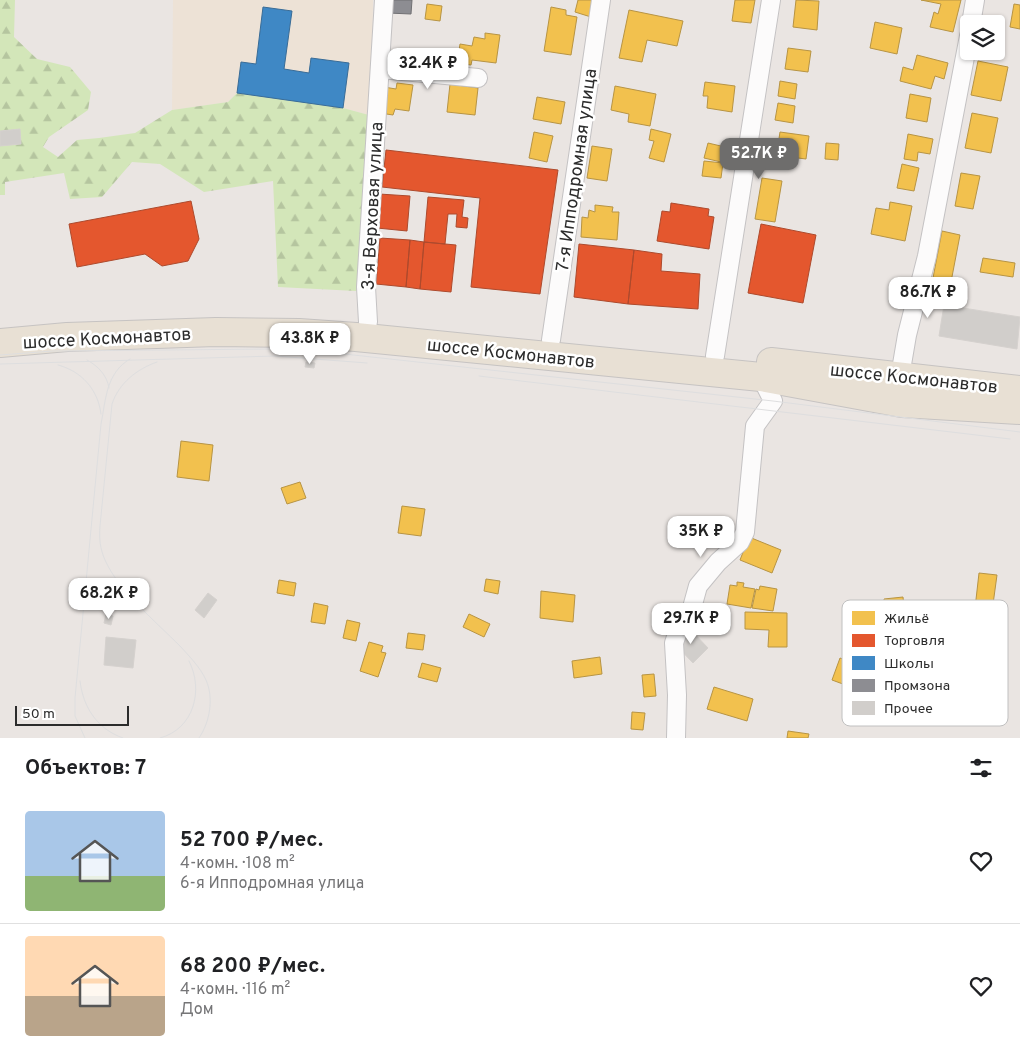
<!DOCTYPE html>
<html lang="ru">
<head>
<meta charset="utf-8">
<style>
	:root { --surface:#fff; --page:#f2f2f2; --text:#202124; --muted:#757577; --line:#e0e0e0; --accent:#6e6d6c }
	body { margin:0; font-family:Overpass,sans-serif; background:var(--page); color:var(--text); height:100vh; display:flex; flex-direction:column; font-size:19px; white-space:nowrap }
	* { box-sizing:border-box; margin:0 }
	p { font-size:16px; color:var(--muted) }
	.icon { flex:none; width:28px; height:28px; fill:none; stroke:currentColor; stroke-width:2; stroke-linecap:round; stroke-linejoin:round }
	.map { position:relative; height:738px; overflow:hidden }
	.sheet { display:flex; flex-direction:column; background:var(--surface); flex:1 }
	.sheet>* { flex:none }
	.buttons { position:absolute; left:960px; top:15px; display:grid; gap:10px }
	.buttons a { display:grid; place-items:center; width:45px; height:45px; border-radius:5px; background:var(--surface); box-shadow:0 1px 4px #0004; font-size:25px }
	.scale { position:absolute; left:15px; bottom:12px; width:114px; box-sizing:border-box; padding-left:5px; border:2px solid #2c2c2c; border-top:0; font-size:14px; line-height:18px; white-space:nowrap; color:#2c2c2c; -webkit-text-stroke:4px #fff; paint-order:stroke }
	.price { position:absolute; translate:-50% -42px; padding:0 11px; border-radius:10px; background:#fff; color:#222; font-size:16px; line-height:32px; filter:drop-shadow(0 1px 2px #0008) }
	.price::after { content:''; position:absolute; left:50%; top:30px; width:15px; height:11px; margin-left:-8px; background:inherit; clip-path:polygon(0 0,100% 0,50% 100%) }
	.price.active { background:var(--accent); color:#fff }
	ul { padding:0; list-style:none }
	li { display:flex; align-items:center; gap:15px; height:125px; padding:0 25px }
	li+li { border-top:1px solid var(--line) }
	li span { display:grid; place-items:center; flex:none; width:140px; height:100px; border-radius:5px; color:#555 }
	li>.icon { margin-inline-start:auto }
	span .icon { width:60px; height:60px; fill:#fffc; stroke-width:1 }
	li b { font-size:21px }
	h2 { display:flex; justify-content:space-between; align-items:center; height:60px; padding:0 25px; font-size:21px }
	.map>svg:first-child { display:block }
</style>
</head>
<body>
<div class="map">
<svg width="1020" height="738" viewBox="0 0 1020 738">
	<defs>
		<pattern id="forest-firs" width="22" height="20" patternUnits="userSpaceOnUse" patternTransform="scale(1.25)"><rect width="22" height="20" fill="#d3e6b9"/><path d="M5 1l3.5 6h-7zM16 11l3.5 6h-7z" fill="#b5c59f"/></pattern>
	</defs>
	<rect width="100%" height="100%" fill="#eae5e2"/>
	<!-- education -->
	<path fill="#ede2d6" d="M173 0H373L372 63 369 115 343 108 237 93 228 102 172 110Z"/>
	<!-- forest -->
	<path fill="url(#forest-firs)" d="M0 0H15L14 37 37 59 70 67 91 92 88 110 49 137 43 147 58 157 77 140 99 138 135 133 172 110 228 102 237 93 343 108 369 115 364 277 356 291 278 287 273 181 204 192 160 164 132 162 102 197 70 199 64 173 5 182V195H0Z"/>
	<!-- homes -->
	<path fill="#f2c14e" stroke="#b79444" d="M578 0H595L591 17 575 12Z
		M735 0H755L751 23 732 21Z
		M796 0 819 1 817 30 793 27Z
		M921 0H961L953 32 930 27 934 12 938 14 941 4Z
		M427 4 442 6 440 21 425 19Z
		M1014 4 1020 5V29L1010 27Z
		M551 7 566 10V15L577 17 571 55 544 51Z
		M629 10 683 21 677 46 647 40 642 62 619 58Z
		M875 22 902 28 897 54 870 48Z
		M485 33 500 35 496 63 472 60 471 65 457 63 460 44 472 46 474 37 485 39Z
		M788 48 811 51 808 72 785 69Z
		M975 51H995L993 59 974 55Z
		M917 55 948 63 944 79 935 76 931 89 900 81 903 67 913 70Z
		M978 61 1008 67 1001 101 971 95Z
		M780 81 797 84 795 99 778 96Z
		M705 82 735 86 732 112 707 108 708 96H703Z
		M397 83 413 85 409 111 395 109 393 115 380 113 384 87 396 89Z
		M450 84 478 88 475 115 447 112Z
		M615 86 656 94 650 126 628 122 629 114 611 110Z
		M910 94 931 98 927 122 906 118Z
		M537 97 565 102 561 124 533 119Z
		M778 103 795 106 793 123 775 120Z
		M972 113 998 118 991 153 965 148Z
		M651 129 671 134 664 162 649 158 654 141 649 140Z
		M534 132 553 136 547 162 529 158Z
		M780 132 809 136 806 159 782 156 783 146 778 145Z
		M908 134 933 139 930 154 918 152 917 161 904 159Z
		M708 143 725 147 721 162 704 158Z
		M826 143 839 144 838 160 825 159Z
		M592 146 612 149 607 181 587 178Z
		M704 161 723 163 721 178 702 176Z
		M902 164 919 168 914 191 897 188Z
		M961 173 980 176 973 209 955 206Z
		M762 178 782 181 775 222 755 219Z
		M890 202 912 206 905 241 871 234 876 208 889 210Z
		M595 205 613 207 612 212H619L617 240 581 237 582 217 588 218 589 210 595 212Z
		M942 231 960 235 951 282 933 278Z
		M983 258 1015 263 1013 277 980 272Z
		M181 441 213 445 209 481 177 477Z
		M300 482 306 498 287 504 281 488Z
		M402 506 425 509 421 536 398 533Z
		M749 537 781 550 772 573 740 560Z
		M979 573 997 575 991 619 974 617Z
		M486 579 500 581 498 594 484 591Z
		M279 580 296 583 294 596 277 593Z
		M737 582 744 583 743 587 755 589 751 608 727 604 730 585 737 586Z
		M760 586 777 589 773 611 752 608 756 589 759 590Z
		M541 591 575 595 573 622 540 618Z
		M903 597 905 616 885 617 884 599Z
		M314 603 328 606 325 624 311 622Z
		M745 612 787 613V647H768L769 630 745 629Z
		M469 614 490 624 484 637 463 627Z
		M347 620 360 623 356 641 343 638Z
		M408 633 425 635 423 650 406 648Z
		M369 642 383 646 381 652 386 653 378 677 360 671Z
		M600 657 602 674 574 678 572 661Z
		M840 658 859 665 851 687 832 680Z
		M422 663 441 668 437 682 418 677Z
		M654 674 656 696 644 697 642 675Z
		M714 687 753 699 747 721 707 709Z
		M632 712 645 713 643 730 631 729Z
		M788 731 809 734 808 738H787Z"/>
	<!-- shops -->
	<path fill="#e4572e" stroke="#ad4a2d" d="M386 150 558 170 540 294 471 287 480 198 382 187Z
		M379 194 410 196 407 231 377 228Z
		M428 197 464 200 462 217 468 218 467 228 456 227 457 214H448L445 244 424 242Z
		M191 201 199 239 188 261 162 266 145 254 77 267 69 224Z
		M671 203 709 209 708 216 714 217 709 249 657 241 662 211 670 212Z
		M761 224 816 235 803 303 748 293Z
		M380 238 410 240 406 287 376 284Z
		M410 240 424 242 420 289 406 287Z
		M424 242 456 245 451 292 420 289Z
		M579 244 634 250 628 304 574 297Z
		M634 250 662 254 661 271 700 274 698 309 628 304Z"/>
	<!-- schools -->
	<path fill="#3f88c5" stroke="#396c97" d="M263 7 292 11 284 69 309 73 311 58 349 63 343 108 237 93 241 62 256 64Z"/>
	<!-- industry -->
	<path fill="#8d8d92" stroke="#707073" d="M389 0H412L411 14 388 13Z"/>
	<!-- building -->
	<path fill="#d1cecb" stroke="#d5d1ce" d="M20 129 21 144 0 146V131Z
		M944 305 1020 317 1017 349 939 336Z
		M306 362 315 363 314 368 305 367Z
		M208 593 217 600 204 618 195 610Z
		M106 614 113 616 111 625 104 623Z
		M689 628 708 648 693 663 674 643Z
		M106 637 136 640 133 668 104 665Z"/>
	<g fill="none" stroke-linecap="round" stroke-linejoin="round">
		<defs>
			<path id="street" d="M971 24 975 0
				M381 69 478 78
				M368 322 366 287 384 0
				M551 340 601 0
				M715 356 771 0
				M900 376 907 335 927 256 969 36
				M676 738 677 695 674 643 677 634 690 615 698 586 718 562 740 542 745 532 755 426 773 401 761 377"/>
			<path id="primary" d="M0 343 67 337 216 332 299 333 356 337 761 377 902 403 1020 410
				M771 362 1020 390"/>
		</defs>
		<!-- street casing -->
		<use href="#street" stroke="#c4c2c3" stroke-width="20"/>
		<!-- primary casing -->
		<use href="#primary" stroke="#c6c3c2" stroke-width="30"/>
		<!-- street -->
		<use href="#street" stroke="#fcfbfb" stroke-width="18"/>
		<!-- primary -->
		<use href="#primary" stroke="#e8e0d4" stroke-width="28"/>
		<!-- tram -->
		<path stroke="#dededf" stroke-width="1" d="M0 355 53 351 274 349 317 351 773 401 1020 432
			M87 360C98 366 107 375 109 388
			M157 362C137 369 119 383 112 404L100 526C99 538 100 549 105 560 118 590 156 622 180 646 189 656 200 667 206 680 214 698 210 722 199 738
			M0 364 275 356 367 363
			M58 365C81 371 98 389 101 414
			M479 376 1010 439
			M80 681C83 707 97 729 123 738
			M85 738 75 716V698L101 424C106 399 106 373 130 359
			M160 738C194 729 204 690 189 661"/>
	</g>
	<g text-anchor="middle" stroke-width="5" stroke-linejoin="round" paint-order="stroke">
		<!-- street labels -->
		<g font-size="18" fill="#2c2c2c" stroke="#fff">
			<text transform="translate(576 170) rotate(-82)" y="6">7-я Ипподромная улица</text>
			<text transform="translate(372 206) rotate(-87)" y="6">3-я Верховая улица</text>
			<text transform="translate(107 338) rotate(-3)" y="6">шоссе Космонавтов</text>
			<text transform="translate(511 353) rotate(6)" y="6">шоссе Космонавтов</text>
			<text transform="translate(914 378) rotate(6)" y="6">шоссе Космонавтов</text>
		</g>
	</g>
	<!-- legend -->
	<rect x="842" y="600" width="166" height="126" rx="8" fill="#fff" stroke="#c0c0c0" stroke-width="1"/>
	<rect x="852" y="611" width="23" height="14" fill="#f2c14e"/>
	<rect x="852" y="634" width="23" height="13" fill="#e4572e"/>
	<rect x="852" y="656" width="23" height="14" fill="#3f88c5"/>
	<rect x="852" y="679" width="23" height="13" fill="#8d8d92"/>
	<rect x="852" y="701" width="23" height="14" fill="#d1cecb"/>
	<g font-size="14" fill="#2c2c2c">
		<text x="884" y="623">Жильё</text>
		<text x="884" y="645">Торговля</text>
		<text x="884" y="668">Школы</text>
		<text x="884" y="690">Промзона</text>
		<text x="884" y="713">Прочее</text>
	</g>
</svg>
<div class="buttons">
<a><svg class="icon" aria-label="layers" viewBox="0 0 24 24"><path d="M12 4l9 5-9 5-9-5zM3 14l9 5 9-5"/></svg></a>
</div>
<div class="scale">50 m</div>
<b class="price" style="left:428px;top:90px">32.4K ₽</b>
<b class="price active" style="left:759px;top:180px">52.7K ₽</b>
<b class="price" style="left:928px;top:319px">86.7K ₽</b>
<b class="price" style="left:310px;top:365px">43.8K ₽</b>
<b class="price" style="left:701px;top:558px">35K ₽</b>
<b class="price" style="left:109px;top:620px">68.2K ₽</b>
<b class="price" style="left:691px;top:645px">29.7K ₽</b>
</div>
<section class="sheet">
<h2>Объектов: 7<svg class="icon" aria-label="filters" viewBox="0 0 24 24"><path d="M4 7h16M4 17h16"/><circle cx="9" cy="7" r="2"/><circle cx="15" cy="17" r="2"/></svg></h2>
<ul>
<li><span style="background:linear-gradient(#a9c7e8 65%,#8fb573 0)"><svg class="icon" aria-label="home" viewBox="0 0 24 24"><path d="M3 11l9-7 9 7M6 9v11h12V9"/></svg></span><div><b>52 700 ₽/мес.</b><p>4-комн. · 108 m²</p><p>6-я Ипподромная улица</p></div><svg class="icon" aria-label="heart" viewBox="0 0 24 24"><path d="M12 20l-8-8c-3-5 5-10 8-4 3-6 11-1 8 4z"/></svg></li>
<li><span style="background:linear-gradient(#ffd9b3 60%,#b9a48a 0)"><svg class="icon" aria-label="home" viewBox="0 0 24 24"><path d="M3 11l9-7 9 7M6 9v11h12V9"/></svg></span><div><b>68 200 ₽/мес.</b><p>4-комн. · 116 m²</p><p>Дом</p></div><svg class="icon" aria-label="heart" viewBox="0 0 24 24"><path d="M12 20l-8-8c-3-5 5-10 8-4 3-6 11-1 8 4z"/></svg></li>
</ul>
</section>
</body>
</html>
